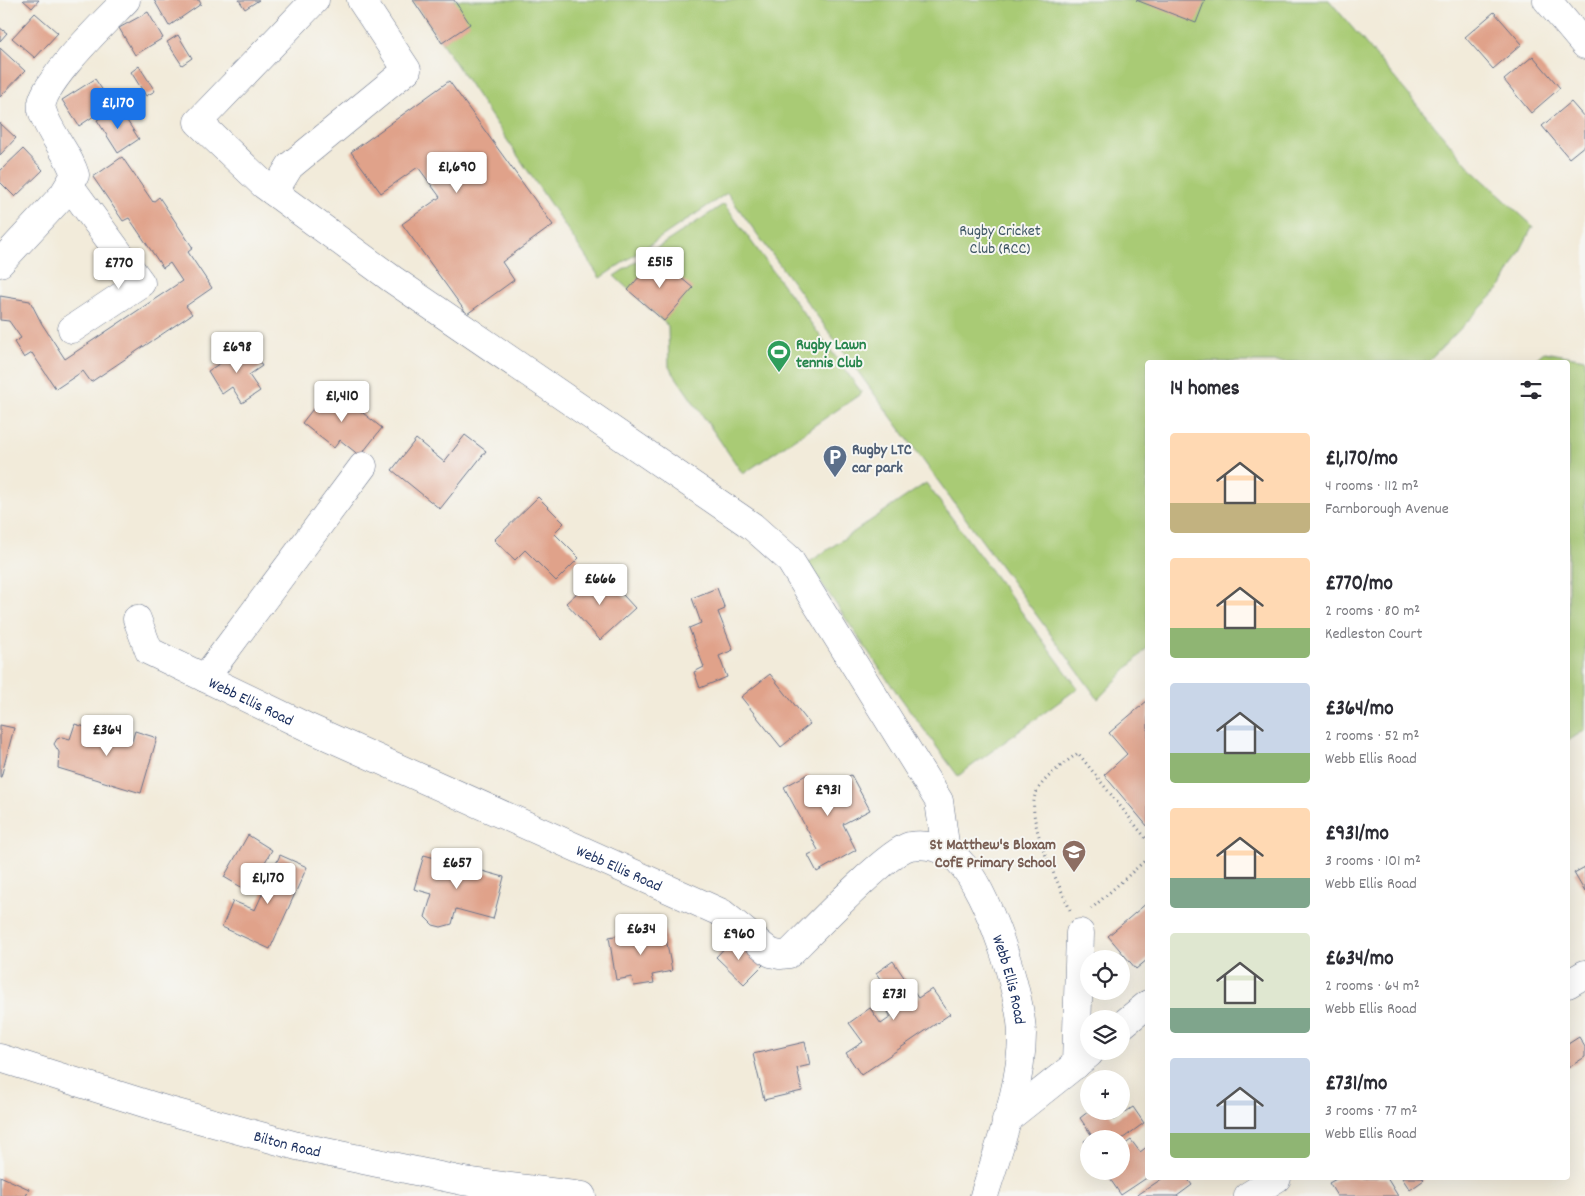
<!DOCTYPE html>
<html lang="en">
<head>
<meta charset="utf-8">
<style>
	:root { --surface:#fff; --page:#f2f2f3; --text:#2b2b33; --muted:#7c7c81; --accent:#1a73e8 }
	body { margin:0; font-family:Dekko,sans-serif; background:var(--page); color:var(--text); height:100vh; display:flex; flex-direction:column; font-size:19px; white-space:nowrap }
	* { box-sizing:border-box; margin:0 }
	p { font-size:16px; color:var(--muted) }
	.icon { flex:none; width:28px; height:28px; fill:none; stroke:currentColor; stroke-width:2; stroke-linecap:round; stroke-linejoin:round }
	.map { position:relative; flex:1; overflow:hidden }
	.drawer { position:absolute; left:1145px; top:360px; width:425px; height:820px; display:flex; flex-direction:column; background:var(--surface); border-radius:5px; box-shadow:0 5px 20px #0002 }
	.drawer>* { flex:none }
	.fabs { position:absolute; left:1080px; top:950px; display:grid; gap:10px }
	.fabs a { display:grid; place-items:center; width:50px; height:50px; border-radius:50%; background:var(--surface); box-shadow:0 5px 20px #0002; font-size:25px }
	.price { position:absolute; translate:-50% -42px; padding:0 11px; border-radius:5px; background:#fff; color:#222; font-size:16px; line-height:32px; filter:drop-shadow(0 1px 2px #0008) }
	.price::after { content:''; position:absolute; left:50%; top:30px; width:15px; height:11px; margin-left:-8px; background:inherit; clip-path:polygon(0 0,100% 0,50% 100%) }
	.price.on { background:var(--accent); color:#fff }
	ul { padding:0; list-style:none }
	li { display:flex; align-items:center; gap:15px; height:125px; padding:0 25px }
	li span { display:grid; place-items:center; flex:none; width:140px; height:100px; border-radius:5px; color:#555 }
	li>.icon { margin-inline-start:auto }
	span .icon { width:60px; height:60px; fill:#fffc; stroke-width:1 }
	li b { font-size:21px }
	h2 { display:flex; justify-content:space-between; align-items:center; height:60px; padding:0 25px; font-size:21px }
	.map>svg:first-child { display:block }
</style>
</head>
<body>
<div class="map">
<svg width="1585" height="1196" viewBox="0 0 1585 1196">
	<rect width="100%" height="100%" fill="#f6f6f2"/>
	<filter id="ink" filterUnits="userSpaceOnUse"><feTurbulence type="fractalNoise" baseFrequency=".02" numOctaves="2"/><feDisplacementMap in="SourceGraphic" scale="10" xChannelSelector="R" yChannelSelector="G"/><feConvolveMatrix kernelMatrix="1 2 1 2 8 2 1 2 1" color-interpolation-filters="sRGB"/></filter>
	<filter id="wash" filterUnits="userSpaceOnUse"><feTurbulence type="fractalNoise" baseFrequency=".0096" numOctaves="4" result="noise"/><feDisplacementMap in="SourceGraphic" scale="20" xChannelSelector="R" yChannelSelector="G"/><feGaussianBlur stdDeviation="1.12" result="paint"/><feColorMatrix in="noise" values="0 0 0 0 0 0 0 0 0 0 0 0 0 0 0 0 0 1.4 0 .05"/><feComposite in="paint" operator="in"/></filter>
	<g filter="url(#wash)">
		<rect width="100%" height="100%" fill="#f2ebda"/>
		<!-- green -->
		<path fill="#a9cb74" stroke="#627d69" d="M413 0H1329L1471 169 1533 226 1502 286 1428 362H1148L1147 648 1098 699 727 193 600 278Z
			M724 204 862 393 743 474 669 367 668 326 614 276Z
			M1544 352 1585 359V730L1568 741V362H1532Z
			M926 483 1078 688 958 776 884 675 808 563Z"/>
		<g id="blocks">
			<!-- building -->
			<path fill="#e0a28a" d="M23 0H39L32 8Z
				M154 0H199L201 4 169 26Z
				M239 0H259L245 9Z
				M413 0H454L470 24 442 43Z
				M1136 0H1205L1196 23Z
				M148 12 163 38 135 55 119 28Z
				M1494 12 1522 44 1493 69 1465 37Z
				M35 13 58 33 35 58 12 38Z
				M0 28 7 33 0 41Z
				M178 35 192 58 182 65 167 42Z
				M0 48 25 71 0 97Z
				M1533 56 1560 88 1531 113 1504 80Z
				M139 66 155 91 146 96 131 72Z
				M95 79 112 104 79 126 62 100Z
				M449 81 553 225 502 262 514 280 467 314 402 224 440 197 418 167 381 193 351 152Z
				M1571 102 1585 118V145L1569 158 1542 126Z
				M118 107 139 139 118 153 97 120Z
				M0 123 16 138 0 155Z
				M23 149 43 170 15 197 0 182V171Z
				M122 157 153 202 159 197 193 248 188 252 212 288 186 306 192 314 91 382 83 371 56 389 32 353 24 358 14 342 21 338 9 321 0 320V296L30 301 42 324 65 359 182 281 170 263 163 268 129 218 123 221 93 177Z
				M656 257 693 288 664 321 628 290Z
				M248 345 262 366 249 375 260 391 242 403 232 387 222 394 208 371Z
				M330 387 382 428 360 456 340 440 334 448 302 423Z
				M465 435 486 451 440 509 392 470 416 439 444 462Z
				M538 497 564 523 554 533 579 558 556 581 525 550 515 560 494 540Z
				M601 571 635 608 600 640 566 603Z
				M717 588 725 609 718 612 733 650 719 656 727 677 700 688 694 672 704 667 689 628 701 623 692 598Z
				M770 674 810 724 781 747 741 697Z
				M1148 700V827L1104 775 1127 754 1109 733Z
				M75 724 132 741 135 731 157 738 141 793 58 768 59 752 54 744 57 739 62 737 70 739Z
				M0 725 14 728 1 777H0Z
				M808 774 818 793 851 775 870 810 843 824 856 850 817 872 808 855 818 850 784 787Z
				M248 835 272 850 248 891 224 877Z
				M280 855 307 867 270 949 222 927 233 901 255 910Z
				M424 855 504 877 493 919 456 909 452 924 441 927 433 925 425 917 432 894 414 889Z
				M1585 867V892L1574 873Z
				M1148 902V959L1136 969 1108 936Z
				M664 927 672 971 652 975 654 983 634 986 632 977 616 980 609 937Z
				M735 937 763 965 744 984 716 957Z
				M893 961 918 998 932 989 950 1014 861 1075 846 1053 863 1042 849 1023 870 1008 881 1024 891 1017 888 1012 898 1005 876 973Z
				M1579 1037 1585 1047V1057L1568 1068V1044Z
				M805 1042 810 1065 797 1068 802 1091 764 1100 753 1054Z
				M1133 1107 1144 1123 1122 1139H1089V1148L1084 1141 1092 1136 1080 1118 1089 1111H1108L1114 1120Z
				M1131 1140 1140 1152 1148 1146V1177L1121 1195 1110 1179 1117 1174 1115 1171H1121V1147Z
				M0 1176 29 1189 26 1196H0Z
				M1163 1178H1187L1192 1185 1177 1196H1136Z
				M1338 1178H1387L1398 1196H1337L1329 1183Z
				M1402 1178H1422L1424 1180 1410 1190Z"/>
		</g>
	</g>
	<g filter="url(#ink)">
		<use href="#blocks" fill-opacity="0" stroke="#667189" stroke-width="1"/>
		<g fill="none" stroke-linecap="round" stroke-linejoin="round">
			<defs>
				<g id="minor">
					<path d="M315 0 198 122 264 185 392 279 752 526 789 559 939 801 946 851"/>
					<path d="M1547 0 1585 45"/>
					<path d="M70 186 141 283 72 329"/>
					<path d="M274 192 290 166 407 70 361 0"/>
					<path d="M0 263 63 195 75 175C68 151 49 134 42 110 35 88 109 18 126 0"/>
					<path id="s1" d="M137 619 149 651 309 728 722 913 771 953 780 955 789 954C810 933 888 851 910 846 927 843 948 849 959 861 988 891 1021 992 1022 1034 1022 1086 999 1146 984 1196"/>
					<path d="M205 678 363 466"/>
					<path d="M1568 984 1585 974"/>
					<path d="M1121 1026 1148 1004"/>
					<path d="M1076 1065 1080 933"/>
					<path d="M1006 1120 1089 1054"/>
					<path d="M1248 1196 1277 1178"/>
				</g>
				<g id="major">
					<path id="s2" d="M0 1058 166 1110 297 1146 463 1181 582 1196"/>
				</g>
			</defs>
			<!-- minor casing -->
			<use href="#minor" stroke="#667189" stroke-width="29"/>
			<!-- major casing -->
			<use href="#major" stroke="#667189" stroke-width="29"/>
			<!-- path -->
			<path stroke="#667189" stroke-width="3" stroke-dasharray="1 4" stroke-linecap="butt" d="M1091 909 1148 858
				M1070 910C1058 881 1030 831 1034 800 1036 782 1065 763 1078 753L1148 841"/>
			<!-- minor -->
			<use href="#minor" stroke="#fff" stroke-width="28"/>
			<!-- major -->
			<use href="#major" stroke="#fff" stroke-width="28"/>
		</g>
	</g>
	<!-- icons -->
	<defs>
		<symbol id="stadium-pin" viewBox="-11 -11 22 30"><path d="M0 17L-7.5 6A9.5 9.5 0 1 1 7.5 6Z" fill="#2e9e5b" stroke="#f6f6f2"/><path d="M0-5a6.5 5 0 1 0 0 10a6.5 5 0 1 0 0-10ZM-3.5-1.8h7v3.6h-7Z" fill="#fff"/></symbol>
		<symbol id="parking-pin" viewBox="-11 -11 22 30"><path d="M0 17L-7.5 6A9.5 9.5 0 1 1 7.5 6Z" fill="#5c6f8a" stroke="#f6f6f2"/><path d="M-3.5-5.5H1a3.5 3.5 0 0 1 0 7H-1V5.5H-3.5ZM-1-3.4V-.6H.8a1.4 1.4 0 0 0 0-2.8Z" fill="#fff"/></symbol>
		<symbol id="school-pin" viewBox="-11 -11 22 30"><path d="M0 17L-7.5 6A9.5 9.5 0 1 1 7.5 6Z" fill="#8d6e63" stroke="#f6f6f2"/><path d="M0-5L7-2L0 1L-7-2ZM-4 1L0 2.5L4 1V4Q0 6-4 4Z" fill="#fff"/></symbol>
	</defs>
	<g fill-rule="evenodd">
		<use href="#stadium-pin" x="765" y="338" width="28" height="38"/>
		<use href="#parking-pin" x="821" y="443" width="28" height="38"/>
		<use href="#school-pin" x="1060" y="838" width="28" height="38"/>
	</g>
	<g text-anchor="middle" stroke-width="4" stroke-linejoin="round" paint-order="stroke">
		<!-- park labels -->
		<g font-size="16" fill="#3e5664" stroke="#f6f6f2">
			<text x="1000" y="235">Rugby Cricket<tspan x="1000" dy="18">Club (RCC)</tspan></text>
		</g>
		<!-- leisure labels -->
		<g font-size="16" font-weight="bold" fill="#27864d" stroke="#f6f6f2" text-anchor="start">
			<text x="796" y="349">Rugby Lawn<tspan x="796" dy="18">tennis Club</tspan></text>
		</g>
		<!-- service labels -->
		<g font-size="16" font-weight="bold" fill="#4e5e75" stroke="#f6f6f2" text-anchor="start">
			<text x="852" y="454">Rugby LTC<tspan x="852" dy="18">car park</tspan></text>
		</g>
		<!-- street labels -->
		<g font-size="16" fill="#1b2f5e" stroke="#f6f6f2">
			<text dy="6" stroke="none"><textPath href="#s1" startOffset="148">Webb Ellis Road</textPath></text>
			<text dy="6" stroke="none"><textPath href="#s1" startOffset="552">Webb Ellis Road</textPath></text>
			<text dy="6" stroke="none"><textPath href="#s1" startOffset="1092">Webb Ellis Road</textPath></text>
			<text dy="6" stroke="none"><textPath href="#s2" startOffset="300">Bilton Road</textPath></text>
		</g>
		<!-- education labels -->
		<g font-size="16" font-weight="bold" fill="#785e54" stroke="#f6f6f2" text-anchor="end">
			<text x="1056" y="849">St Matthew's Bloxam<tspan x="1056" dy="18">CofE Primary School</tspan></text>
		</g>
	</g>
</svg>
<div class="fabs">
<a><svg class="icon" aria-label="locate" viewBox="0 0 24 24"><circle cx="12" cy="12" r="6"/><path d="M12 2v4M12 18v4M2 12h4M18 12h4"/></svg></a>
<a><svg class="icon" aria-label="layers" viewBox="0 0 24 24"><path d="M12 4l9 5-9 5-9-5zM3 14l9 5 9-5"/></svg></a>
<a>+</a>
<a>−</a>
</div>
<b class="price on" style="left:118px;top:130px">£1,170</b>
<b class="price" style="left:457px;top:194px">£1,690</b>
<b class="price" style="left:660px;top:289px">£515</b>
<b class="price" style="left:119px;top:290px">£770</b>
<b class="price" style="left:237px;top:374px">£698</b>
<b class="price" style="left:342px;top:423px">£1,410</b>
<b class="price" style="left:600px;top:606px">£666</b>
<b class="price" style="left:107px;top:757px">£364</b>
<b class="price" style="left:828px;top:817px">£931</b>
<b class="price" style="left:457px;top:890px">£657</b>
<b class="price" style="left:268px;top:905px">£1,170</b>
<b class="price" style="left:641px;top:956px">£634</b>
<b class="price" style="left:739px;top:961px">£960</b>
<b class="price" style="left:894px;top:1021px">£731</b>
<section class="drawer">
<h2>14 homes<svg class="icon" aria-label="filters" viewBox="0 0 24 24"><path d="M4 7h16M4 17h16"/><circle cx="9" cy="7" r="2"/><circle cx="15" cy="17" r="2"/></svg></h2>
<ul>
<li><span style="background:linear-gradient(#ffd9b3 70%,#c2b280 0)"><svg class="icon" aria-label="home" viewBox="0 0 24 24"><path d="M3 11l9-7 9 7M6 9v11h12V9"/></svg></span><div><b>£1,170/mo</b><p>4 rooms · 112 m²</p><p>Farnborough Avenue</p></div></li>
<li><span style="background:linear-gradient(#ffd9b3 70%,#8fb573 0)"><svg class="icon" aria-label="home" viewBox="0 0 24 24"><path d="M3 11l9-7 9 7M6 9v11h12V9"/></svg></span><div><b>£770/mo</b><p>2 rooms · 80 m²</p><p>Kedleston Court</p></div></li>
<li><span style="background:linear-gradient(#c9d6e8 70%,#8fb573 0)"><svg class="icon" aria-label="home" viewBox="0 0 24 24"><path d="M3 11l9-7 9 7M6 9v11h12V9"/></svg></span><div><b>£364/mo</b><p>2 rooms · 52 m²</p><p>Webb Ellis Road</p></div></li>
<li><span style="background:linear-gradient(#ffd9b3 70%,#7fa58c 0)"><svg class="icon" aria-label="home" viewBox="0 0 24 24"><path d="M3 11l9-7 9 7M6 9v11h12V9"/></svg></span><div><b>£931/mo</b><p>3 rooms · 101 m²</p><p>Webb Ellis Road</p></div></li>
<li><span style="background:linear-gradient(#dfe7d0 75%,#7fa58c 0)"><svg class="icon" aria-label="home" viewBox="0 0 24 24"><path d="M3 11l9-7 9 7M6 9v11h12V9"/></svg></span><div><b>£634/mo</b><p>2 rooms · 64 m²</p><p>Webb Ellis Road</p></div></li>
<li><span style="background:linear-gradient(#c9d6e8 75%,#8fb573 0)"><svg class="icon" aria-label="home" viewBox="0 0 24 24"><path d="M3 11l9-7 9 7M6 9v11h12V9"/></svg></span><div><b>£731/mo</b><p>3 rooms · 77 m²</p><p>Webb Ellis Road</p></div></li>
</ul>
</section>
</div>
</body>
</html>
